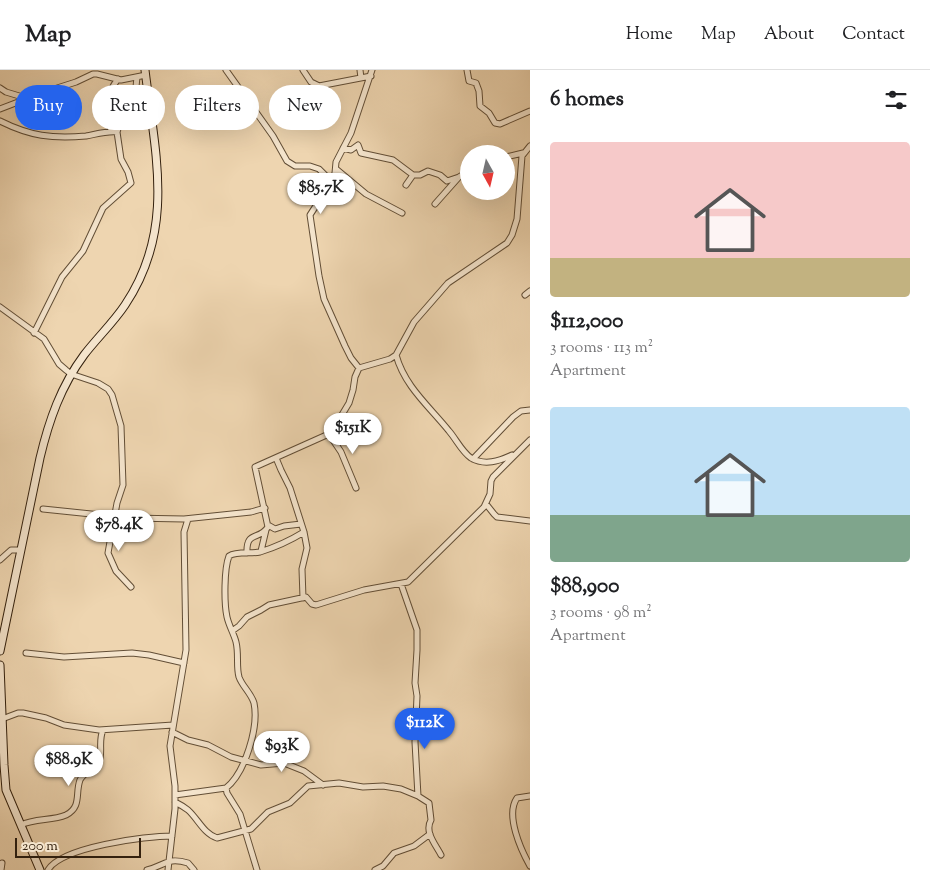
<!DOCTYPE html>
<html lang="en">
<head>
<meta charset="utf-8">
<style>
	:root { --surface:#fff; --page:#f2f2f2; --text:#202124; --muted:#757577; --line:#e0e0e0; --accent:#2563eb }
	body { margin:0; font-family:"Sorts Mill Goudy",serif; background:var(--page); color:var(--text); height:100vh; display:flex; flex-direction:column; font-size:19px; white-space:nowrap }
	* { box-sizing:border-box; margin:0 }
	p { font-size:16px; color:var(--muted) }
	.icon { flex:none; width:28px; height:28px; fill:none; stroke:currentColor; stroke-width:2; stroke-linecap:round; stroke-linejoin:round }
	.map { position:relative; flex:1; overflow:hidden }
	.drawer { display:flex; flex-direction:column; background:var(--surface); width:400px }
	.drawer>* { flex:none }
	.hud { position:absolute; left:15px; top:15px; width:440px; height:45px; display:flex; gap:10px }
	.needle { width:32px; rotate:172deg }
	.tools { position:absolute; left:460px; top:75px; display:grid; gap:10px }
	.tools a { display:grid; place-items:center; width:55px; height:55px; border-radius:50%; background:var(--surface); box-shadow:0 5px 20px #0002; font-size:25px }
	.scale { position:absolute; left:15px; bottom:12px; width:126px; box-sizing:border-box; padding-left:5px; border:2px solid #34210e; border-top:0; font-size:14px; line-height:18px; white-space:nowrap; color:#34210e; -webkit-text-stroke:4px #f4e4cc; paint-order:stroke }
	.price { position:absolute; translate:-50% -42px; padding:0 11px; border-radius:18px; background:#fff; color:#222; font-size:16px; line-height:32px; filter:drop-shadow(0 1px 2px #0008) }
	.price::after { content:''; position:absolute; left:50%; top:30px; width:15px; height:11px; margin-left:-8px; background:inherit; clip-path:polygon(0 0,100% 0,50% 100%) }
	.price.current { background:var(--accent); color:#fff }
	ul { padding:0; list-style:none }
	li { display:grid; align-content:center; gap:10px; height:265px; padding:0 20px }
	li span { display:grid; place-items:center; height:155px; border-radius:5px; color:#555 }
	li>.icon { margin-inline-start:auto }
	span .icon { width:90px; height:90px; fill:#fffc; stroke-width:1 }
	li b { font-size:21px }
	h2 { display:flex; justify-content:space-between; align-items:center; height:60px; padding:0 20px; font-size:21px }
	.tag { padding:0 18px; border-radius:22px; background:var(--surface); box-shadow:0 5px 20px #0002; font-size:18px; line-height:45px }
	.tag.current { background:var(--accent); color:#fff }
	header { display:flex; align-items:center; gap:30px; box-sizing:border-box; height:70px; padding:0 25px; background:var(--surface); border-bottom:1px solid var(--line) }
	header strong { font-size:24px }
	nav { display:flex; gap:28px; margin-inline-start:auto; font-size:18px }
	main { display:flex; flex:1; min-height:0 }
	.map>svg:first-child { display:block }
</style>
</head>
<body>
<header>
<strong>Map</strong>
<nav><a>Home</a><a>Map</a><a>About</a><a>Contact</a></nav>
</header>
<main>
<div class="map">
<svg width="530" height="800" viewBox="0 0 530 800">
	<rect width="100%" height="100%" fill="#eed5b0"/>
	<filter id="stains"><feTurbulence type="fractalNoise" baseFrequency=".004" numOctaves="4"/><feColorMatrix values="0 0 0 0 .2 0 0 0 0 .09 0 0 0 0 .02 0 0 0 .5 -.17"/></filter>
	<radialGradient id="worn" r=".72"><stop offset=".6" stop-color="#630" stop-opacity="0"/><stop offset="1" stop-color="#630" stop-opacity=".3"/></radialGradient>
	<g fill="none" stroke-linecap="round" stroke-linejoin="round">
		<defs>
			<path id="street" d="M226 0 273 66 287 91 295 96H310L319 99 332 112
				M303 0 311 12 319 16 371 6
				M360 0 361 8
				M467 0 469 11 476 13 479 21 480 36 489 43 495 53 500 54 530 41
				M0 18 6 22 26 28 76 12 93 4H97L121 10 146 5
				M0 39 26 29
				M0 51C30 66 52 69 86 66 97 64 106 61 117 62
				M111 61C108 39 103 28 118 9
				M343 78 351 80 358 75 361 83 393 90 413 105
				M506 87 523 83
				M336 99 366 124 402 143
				M406 115 413 105H420L428 101 440 105 447 111 459 107
				M435 134 459 107 469 101
				M525 225 530 221
				M0 237 44 269 59 294 66 300 71 304 98 313 108 319 112 325 121 356 123 415 117 433 108 483 116 501 131 517
				M34 263 62 207 83 181 103 138 131 113 128 102 121 89 117 62 121 50 135 27 137 7
				M396 285C405 317 429 336 449 361 456 369 462 382 471 388 485 396 499 391 512 385
				M359 298 351 288 345 276 324 229 319 206 310 145 332 111 335 103 336 92 351 63 372 0
				M329 364 341 382 356 418
				M276 388 281 400 290 418 304 462 307 478 302 499 303 528
				M473 389 513 347 521 341 530 340
				M486 434 494 444 497 447 530 451
				M43 439 130 448 184 449 251 442 265 438
				M268 455 275 459 284 456 301 454
				M261 481 266 460
				M247 483C246 460 259 471 268 457L255 397 331 363 349 333 353 320 355 307 359 298 390 289 396 285 414 252 448 213 507 173 512 165 517 149 522 86 530 76
				M0 490 11 480H20
				M232 561 239 556 247 547 261 540 269 535 306 527 312 534 316 535 364 520 408 512 484 437 490 424 491 411 493 407 530 370
				M26 583 64 587 132 583 149 585 184 593
				M2 649 18 643H23L46 648 64 655 99 660 173 655
				M172 662 188 670 208 675 231 687 261 695 284 693 304 701 323 715
				M226 718 227 723 240 744 257 800
				M175 725 226 718C245 703 259 657 254 633 251 623 242 616 239 607 236 596 239 584 236 572 234 564 229 556 227 547 224 533 224 499 229 486 237 481 250 484 260 482 276 477 291 470 304 462
				M418 726 429 733 431 750C424 762 436 775 441 785
				M530 726 517 728C505 745 521 780 530 796
				M175 732C179 734 184 737 188 740 198 749 204 764 217 768L251 759 268 742 290 733 308 716 339 713 363 717 383 716 401 719 418 726 415 672 417 626 415 613 417 580V560L401 514
				M21 755C35 748 52 751 66 745 82 737 75 723 80 710 84 702 95 699 99 691 103 683 98 671 103 660
				M1 800 2 793
				M48 800C61 777 146 766 172 766
				M147 800C166 795 167 787 188 793L194 800
				M168 800 175 739V716L170 676 186 580 184 462 188 449
				M375 800 383 796 394 783 414 776 430 764"/>
			<path id="secondary" d="M0 581 40 388C49 350 61 316 84 285 97 268 113 253 125 235 176 159 155 83 145 0
				M0 595 4 695 6 720 40 800"/>
		</defs>
		<!-- street casing -->
		<use href="#street" stroke="#624e36" stroke-width="7"/>
		<!-- secondary casing -->
		<use href="#secondary" stroke="#34210e" stroke-width="9"/>
		<!-- street -->
		<use href="#street" stroke="#f4e4cc" stroke-width="5"/>
		<!-- secondary -->
		<use href="#secondary" stroke="#f4e4cc" stroke-width="7"/>
	</g>
	<rect width="100%" height="100%" filter="url(#stains)"/>
	<rect width="100%" height="100%" fill="url(#worn)"/>
</svg>
<div class="tools">
<a><svg class="needle" viewBox="-14 -14 28 28"><path d="M0-13l5 13h-10z" fill="#e53935"/><path d="M0 13l5-13h-10z" fill="#757577"/></svg></a>
</div>
<div class="scale">200 m</div>
<b class="price" style="left:321px;top:145px">$85.7K</b>
<b class="price" style="left:353px;top:385px">$151K</b>
<b class="price" style="left:119px;top:482px">$78.4K</b>
<b class="price current" style="left:425px;top:680px">$112K</b>
<b class="price" style="left:282px;top:703px">$93K</b>
<b class="price" style="left:69px;top:717px">$88.9K</b>
<div class="hud">
<a class="tag current">Buy</a>
<a class="tag">Rent</a>
<a class="tag">Filters</a>
<a class="tag">New</a>
</div>
</div>
<section class="drawer">
<h2>6 homes<svg class="icon" aria-label="filters" viewBox="0 0 24 24"><path d="M4 7h16M4 17h16"/><circle cx="9" cy="7" r="2"/><circle cx="15" cy="17" r="2"/></svg></h2>
<ul>
<li><span style="background:linear-gradient(#f6c9c9 75%,#c2b280 0)"><svg class="icon" aria-label="home" viewBox="0 0 24 24"><path d="M3 11l9-7 9 7M6 9v11h12V9"/></svg></span><div><b>$112,000</b><p>3 rooms · 113 m²</p><p>Apartment</p></div></li>
<li><span style="background:linear-gradient(#bfe0f5 70%,#7fa58c 0)"><svg class="icon" aria-label="home" viewBox="0 0 24 24"><path d="M3 11l9-7 9 7M6 9v11h12V9"/></svg></span><div><b>$88,900</b><p>3 rooms · 98 m²</p><p>Apartment</p></div></li>
</ul>
</section>
</main>
</body>
</html>
